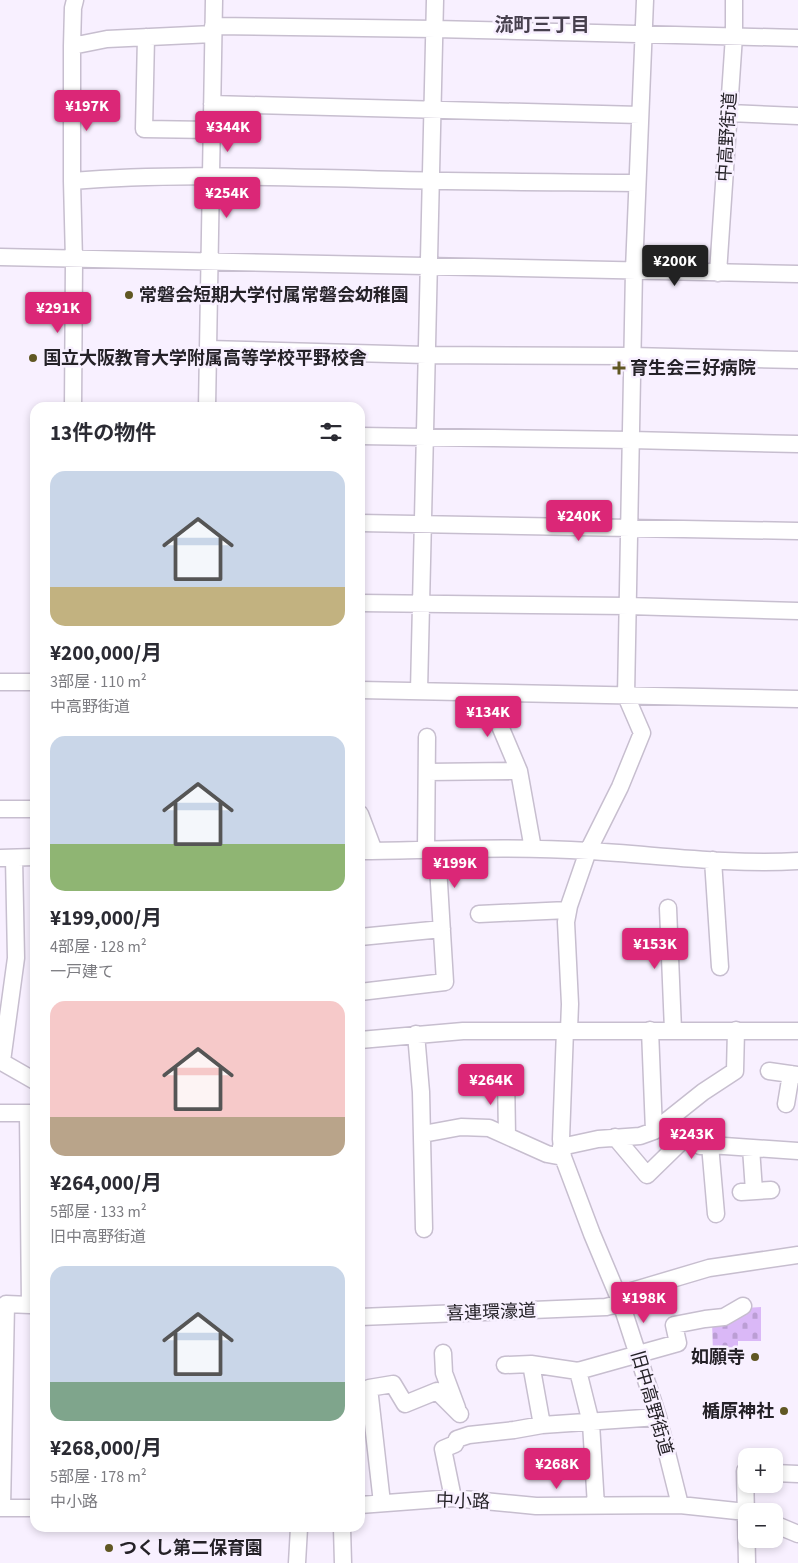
<!DOCTYPE html>
<html lang="ja">
<head>
<meta charset="utf-8">
<style>
	:root { --surface:#fff; --page:#f7f7f7; --text:#2b2b33; --muted:#7c7c81; --accent:#db2777 }
	body { margin:0; font-family:"Source Sans 3","Noto Sans JP",sans-serif; background:var(--page); color:var(--text); height:100vh; display:flex; flex-direction:column; font-size:19px; white-space:nowrap }
	* { box-sizing:border-box; margin:0 }
	p { font-size:16px; color:var(--muted) }
	.icon { flex:none; width:28px; height:28px; fill:none; stroke:currentColor; stroke-width:2; stroke-linecap:round; stroke-linejoin:round }
	.map { position:relative; flex:1; overflow:hidden }
	.drawer { position:absolute; left:30px; top:402px; width:335px; height:1130px; display:flex; flex-direction:column; background:var(--surface); border-radius:15px; box-shadow:0 2px 8px #0003 }
	.drawer>* { flex:none }
	.controls { position:absolute; left:738px; top:1448px; display:grid; gap:10px }
	.controls a { display:grid; place-items:center; width:45px; height:45px; border-radius:10px; background:var(--surface); box-shadow:0 2px 8px #0003; font-size:25px }
	.price { position:absolute; translate:-50% -42px; padding:0 11px; border-radius:5px; background:var(--accent); color:#fff; font-size:16px; line-height:32px; filter:drop-shadow(0 1px 2px #0008) }
	.price::after { content:''; position:absolute; left:50%; top:30px; width:15px; height:11px; margin-left:-8px; background:inherit; clip-path:polygon(0 0,100% 0,50% 100%) }
	.price.selected { background:#222; color:#fff }
	ul { padding:0; list-style:none }
	li { display:grid; align-content:center; gap:10px; height:265px; padding:0 20px }
	li span { display:grid; place-items:center; height:155px; border-radius:15px; color:#555 }
	li>.icon { margin-inline-start:auto }
	span .icon { width:90px; height:90px; fill:#fffc; stroke-width:1 }
	li b { font-size:21px }
	h2 { display:flex; justify-content:space-between; align-items:center; height:60px; padding:0 20px; font-size:21px }
	.map>svg:first-child { display:block }
</style>
</head>
<body>
<div class="map">
<svg width="798" height="1563" viewBox="0 0 798 1563">
	<defs>
		<pattern id="cemetery-stones" width="16" height="16" patternUnits="userSpaceOnUse" patternTransform="scale(1.25)"><rect width="16" height="16" fill="#dab8f7"/><path d="M2 7V4a2 2 0 0 1 4 0v3zM10 15v-3a2 2 0 0 1 4 0v3z" fill="#bb9ed4"/></pattern>
	</defs>
	<rect width="100%" height="100%" fill="#f8f0ff"/>
	<!-- cemetery -->
	<path fill="url(#cemetery-stones)" d="M761 1307V1341H738V1351L713 1353 712 1321 746 1308Z"/>
	<g fill="none" stroke-linecap="round" stroke-linejoin="round">
		<defs>
			<path id="minor" d="M213 26 435 29 798 38
				M146 37 144 129 212 130
				M72 46 107 39 213 34
				M212 104 640 115
				M729 113 798 116
				M72 181C169 173 266 177 364 179 455 182 546 182 637 183
				M0 257 798 274
				M718 273 734 36V0
				M208 349 426 355 632 356 798 360
				M73 408 74 260 72 181V46L73 8 75 0
				M207 408 214 0
				M360 436 631 440 798 444
				M360 523 798 531
				M360 603 628 606 798 611
				M0 682H35
				M360 690 798 699
				M419 691 435 0
				M486 693 519 771 533 849
				M427 772 519 771
				M0 809H35
				M360 814 374 851
				M426 850 427 737
				M360 851C436 850 513 846 589 851 658 855 728 865 798 861
				M0 858 35 857
				M713 860 720 967
				M668 908 673 1030
				M479 914 568 910
				M360 937 442 929
				M360 992 445 982 437 850
				M565 1030 561 1139 563 1157 592 1234 621 1303 638 1355 658 1417 680 1505
				M569 1030 570 1004 566 922 569 906 588 851 620 787 642 733 626 696 634 270 645 0
				M650 1030 654 1131
				M416 1034 421 1092 424 1229
				M360 1040 463 1031H798
				M0 1061 35 1081
				M2 1061 16 958 14 858
				M769 1071 798 1075
				M506 1074 507 1136
				M786 1104 791 1074
				M0 1113H35
				M423 1134 461 1127 489 1128 547 1154 563 1157
				M615 1137 647 1175 687 1136 700 1146 710 1145 798 1151
				M710 1145 716 1214
				M561 1147 598 1139 640 1136 654 1131 703 1092 735 1071 736 1030
				M751 1148 754 1191
				M741 1192 771 1190
				M618 1295 709 1268 798 1255
				M360 1317 606 1307 621 1303
				M443 1353 444 1373 457 1408
				M531 1364 542 1425
				M505 1365 531 1364 578 1371 678 1343 674 1325 705 1319 724 1317 743 1306
				M578 1371 591 1423 596 1506
				M746 1471H745L747 1563
				M774 1473 798 1474
				M453 1498 443 1449 455 1444 457 1439 469 1435 514 1430 542 1425 658 1417
				M382 1503 369 1388 393 1384 405 1404 437 1391 460 1414
				M360 1505 453 1498 536 1506 680 1505 746 1512
				M0 1508H35
				M2 1508 6 1304 30 1305 28 1113
				M774 1524 798 1534
				M342 1528 343 1563
				M297 1563 299 1528"/>
		</defs>
		<!-- minor casing -->
		<use href="#minor" stroke="#c7becf" stroke-width="19"/>
		<!-- minor -->
		<use href="#minor" stroke="#fff" stroke-width="16"/>
	</g>
	<!-- markers -->
	<g fill="#605723" stroke="#f8f0ff" stroke-width="2">
		<circle cx="129" cy="295" r="5"/>
		<circle cx="33" cy="358" r="5"/>
		<path d="M616.5 360.5h5v5h5v5h-5v5h-5v-5h-5v-5h5z"/>
		<circle cx="755" cy="1357" r="5"/>
		<circle cx="784" cy="1411" r="5"/>
		<circle cx="109" cy="1548" r="5"/>
	</g>
	<g text-anchor="middle" stroke-width="5" stroke-linejoin="round" paint-order="stroke">
		<!-- street labels -->
		<g font-size="18" fill="#252228" stroke="#f8f0ff">
			<text transform="translate(727 137) rotate(-86)" y="6">中高野街道</text>
			<text transform="translate(491 1312) rotate(-2)" y="6">喜連環濠道</text>
			<text transform="translate(652 1403) rotate(74)" y="6">旧中高野街道</text>
			<text transform="translate(463 1501) rotate(2)" y="6">中小路</text>
		</g>
		<!-- poi labels -->
		<g font-size="18" font-weight="bold" fill="#252228" stroke="#f8f0ff" text-anchor="start">
			<text x="139" y="301">常磐会短期大学付属常磐会幼稚園</text>
			<text x="43" y="364">国立大阪教育大学附属高等学校平野校舎</text>
			<text x="630" y="374">育生会三好病院</text>
			<text x="745" y="1363" text-anchor="end">如願寺</text>
			<text x="774" y="1417" text-anchor="end">楯原神社</text>
			<text x="119" y="1554">つくし第二保育園</text>
		</g>
		<!-- neighbourhood labels -->
		<g font-size="19" font-weight="bold" fill="#47404e" stroke="#f8f0ff">
			<text x="542" y="31">流町三丁目</text>
		</g>
	</g>
</svg>
<div class="controls">
<a>+</a>
<a>−</a>
</div>
<b class="price" style="left:87px;top:132px">¥197K</b>
<b class="price" style="left:228px;top:153px">¥344K</b>
<b class="price" style="left:227px;top:219px">¥254K</b>
<b class="price selected" style="left:675px;top:287px">¥200K</b>
<b class="price" style="left:58px;top:334px">¥291K</b>
<b class="price" style="left:579px;top:542px">¥240K</b>
<b class="price" style="left:488px;top:738px">¥134K</b>
<b class="price" style="left:455px;top:889px">¥199K</b>
<b class="price" style="left:655px;top:970px">¥153K</b>
<b class="price" style="left:491px;top:1106px">¥264K</b>
<b class="price" style="left:692px;top:1160px">¥243K</b>
<b class="price" style="left:644px;top:1324px">¥198K</b>
<b class="price" style="left:557px;top:1490px">¥268K</b>
<section class="drawer">
<h2>13件の物件<svg class="icon" aria-label="filters" viewBox="0 0 24 24"><path d="M4 7h16M4 17h16"/><circle cx="9" cy="7" r="2"/><circle cx="15" cy="17" r="2"/></svg></h2>
<ul>
<li><span style="background:linear-gradient(#c9d6e8 75%,#c2b280 0)"><svg class="icon" aria-label="home" viewBox="0 0 24 24"><path d="M3 11l9-7 9 7M6 9v11h12V9"/></svg></span><div><b>¥200,000/月</b><p>3部屋 · 110 m²</p><p>中高野街道</p></div></li>
<li><span style="background:linear-gradient(#c9d6e8 70%,#8fb573 0)"><svg class="icon" aria-label="home" viewBox="0 0 24 24"><path d="M3 11l9-7 9 7M6 9v11h12V9"/></svg></span><div><b>¥199,000/月</b><p>4部屋 · 128 m²</p><p>一戸建て</p></div></li>
<li><span style="background:linear-gradient(#f6c9c9 75%,#b9a48a 0)"><svg class="icon" aria-label="home" viewBox="0 0 24 24"><path d="M3 11l9-7 9 7M6 9v11h12V9"/></svg></span><div><b>¥264,000/月</b><p>5部屋 · 133 m²</p><p>旧中高野街道</p></div></li>
<li><span style="background:linear-gradient(#c9d6e8 75%,#7fa58c 0)"><svg class="icon" aria-label="home" viewBox="0 0 24 24"><path d="M3 11l9-7 9 7M6 9v11h12V9"/></svg></span><div><b>¥268,000/月</b><p>5部屋 · 178 m²</p><p>中小路</p></div></li>
</ul>
</section>
</div>
</body>
</html>
